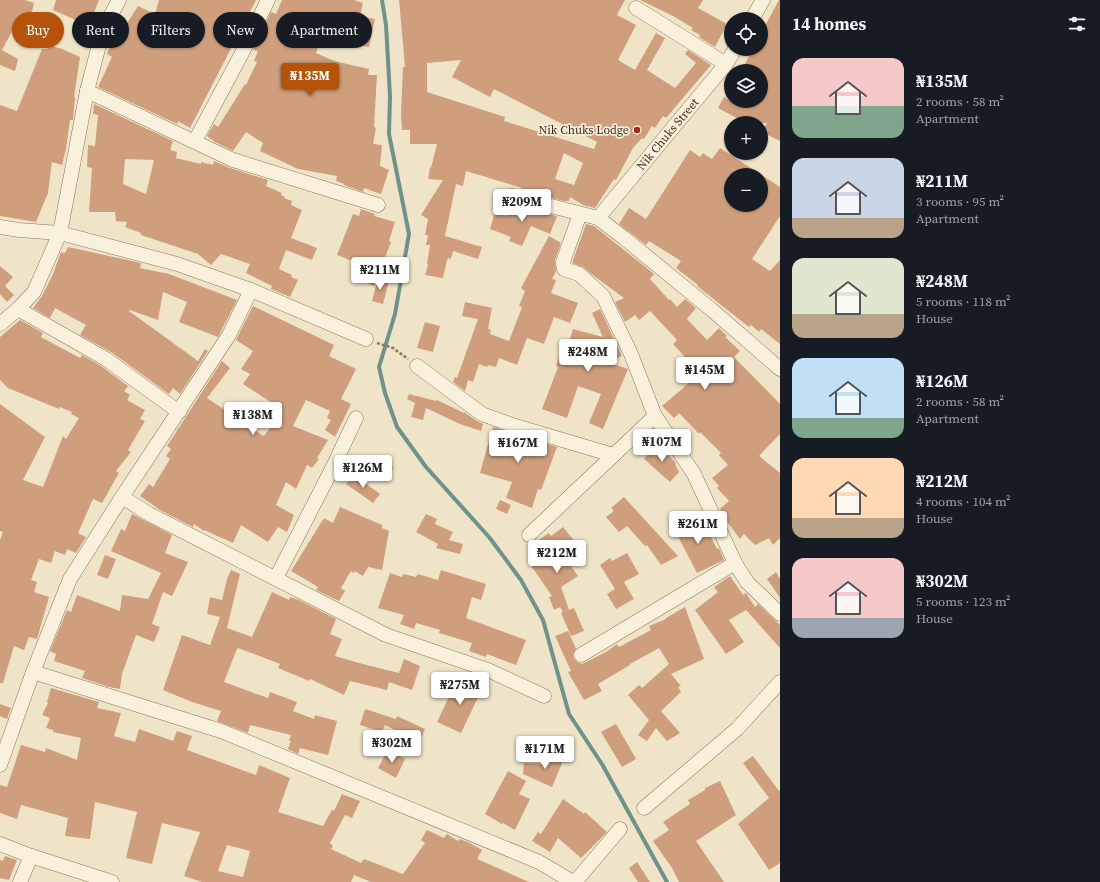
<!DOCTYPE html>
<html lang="en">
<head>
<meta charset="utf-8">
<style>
	:root { --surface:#171b24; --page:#20242c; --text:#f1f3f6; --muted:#9ea1a6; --accent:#b45309 }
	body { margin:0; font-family:"Source Serif 4",serif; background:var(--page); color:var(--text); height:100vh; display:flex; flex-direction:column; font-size:15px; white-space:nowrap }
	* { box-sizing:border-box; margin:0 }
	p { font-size:13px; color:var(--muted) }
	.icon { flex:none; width:22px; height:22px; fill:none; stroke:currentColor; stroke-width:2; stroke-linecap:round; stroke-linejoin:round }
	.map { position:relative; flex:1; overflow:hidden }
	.sheet { display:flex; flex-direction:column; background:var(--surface); width:320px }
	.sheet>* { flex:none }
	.guide { position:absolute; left:12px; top:12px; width:380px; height:36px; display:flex; gap:8px }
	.fabs { position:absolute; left:724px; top:12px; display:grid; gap:8px }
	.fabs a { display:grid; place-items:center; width:44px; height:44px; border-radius:50%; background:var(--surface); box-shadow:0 1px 3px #0004; font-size:20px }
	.price { position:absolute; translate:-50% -34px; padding:0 9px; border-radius:4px; background:#fff; color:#222; font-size:13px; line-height:26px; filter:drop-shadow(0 1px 2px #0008) }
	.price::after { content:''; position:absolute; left:50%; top:24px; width:12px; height:9px; margin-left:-6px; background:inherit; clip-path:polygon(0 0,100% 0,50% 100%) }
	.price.on { background:var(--accent); color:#fff }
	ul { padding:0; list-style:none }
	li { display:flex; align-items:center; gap:12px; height:100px; padding:0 12px }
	li span { display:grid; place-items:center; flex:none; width:112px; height:80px; border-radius:12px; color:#555 }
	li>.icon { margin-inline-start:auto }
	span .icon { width:48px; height:48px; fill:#fffc; stroke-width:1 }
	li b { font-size:17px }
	h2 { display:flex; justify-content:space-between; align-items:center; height:48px; padding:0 12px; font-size:17px }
	.pill { padding:0 14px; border-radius:18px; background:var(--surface); box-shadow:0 1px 3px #0004; font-size:14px; line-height:36px }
	.pill.on { background:var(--accent); color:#fff }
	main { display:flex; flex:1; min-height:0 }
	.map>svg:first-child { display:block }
</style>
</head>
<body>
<main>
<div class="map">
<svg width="780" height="882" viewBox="0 0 780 882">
	<rect width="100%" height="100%" fill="#f0e4c8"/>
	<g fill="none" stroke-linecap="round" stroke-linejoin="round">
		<!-- stream -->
		<path stroke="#6f938a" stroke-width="4" d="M382 0 386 25 390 96 389 134 409 234 395 314 379 367 385 393 397 427 426 467 489 537 521 580 543 620 569 714 602 764 667 882"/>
	</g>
	<!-- building -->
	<path fill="#cf9f7d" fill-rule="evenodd" d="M0 0H25L34 3 27 32 14 28 2 50 18 59 15 71 0 65Z
		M56 0H99L89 26 53 10Z
		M159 0H256L190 128 178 121 177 124 98 87 112 57 107 54 111 43 114 44 138 6 155 14Z
		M282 0H354L363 3 360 16 375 19 369 47 358 45 360 37 324 27 316 53 334 61 369 69 368 75H377L374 127 376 128 373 144 382 145 380 166 389 170 381 194 364 188 363 192 344 185V184L336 181 337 176 298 169 260 151 263 143 246 132 233 151 215 142 207 136 214 124 218 127 245 84 246 85 257 62 254 61 258 51 253 50 271 12 276 14Z
		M399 0H625L617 15 636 25 618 60 635 70 656 33 665 38 647 70 675 88 696 63 685 54 688 50 711 65 666 118 663 116 655 128 652 126 644 139 642 138 633 148 616 180 614 179 595 208 583 205 570 197 569 201H564L521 190 522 188 466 171 463 186 456 184 445 236 482 247 478 259 453 251 451 259 448 258 447 260 443 278 425 275 428 265 427 264 430 245H426L428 235H425L428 219 421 215 443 180 428 179 430 167 431 168 437 144H410V130H402L401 114 403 67H405ZM461 60 452 77 490 97 494 89 597 142 594 149 504 121 505 117 427 92V63ZM564 153 583 163 574 185 555 179Z
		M640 0H703L698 8 727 24 715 47 699 37 700 35 691 30 693 28 673 16Z
		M779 0H780V141L762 132 767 123H746L718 108 724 97 730 101H761V71H741L753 49H761V33Z
		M51 46 62 49 80 57 74 97H75L73 120H70L66 149 62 165 52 162 48 193 36 222 0 216V105L17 111 42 49H47Z
		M94 104 173 141 170 150 177 152 176 158 201 164V162L213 165 214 161 230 168 268 180 266 186 282 193 281 195 285 197 284 198 292 201 291 205 302 210 291 238 317 248 312 260 286 250 279 269 292 275 291 277 298 280 290 297 271 289 272 286 246 273 250 264 221 254 211 265 198 254 141 235V233L125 227 127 222 116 221 115 212H89L92 168 87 167 88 145 95 146 98 115 93 114ZM125 159 154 160 146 194 123 184Z
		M720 148 780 187V216L752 259 770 271 780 260V344L761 329 759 332 751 325 749 327 697 286 698 285 676 268 681 261 649 241 646 245 619 224 629 208 646 219 690 150 700 157 703 153 712 159ZM731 175H761V205H731Z
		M510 206 515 207V206L557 216 550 234 531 226 522 246 509 241 511 237 490 229 495 212 506 216Z
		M361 209 375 214 374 216 395 222 389 241 391 242 374 286 359 280 365 266 337 255 353 214 359 216Z
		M586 224 594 226 648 269 654 274 650 279 669 300 670 299 677 307 685 299 696 308 687 319 707 340 719 328 727 336 725 337 740 351 734 357 780 404V434L759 456 780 473V538L773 545 769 538 755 545 744 534 740 539 723 516 720 509 729 501 717 488 719 486 712 478 728 465 719 455 721 453 700 432 699 434 679 413 674 418 662 406 682 389 699 372 673 344 677 340 650 311 639 320 635 315 625 322 615 302 624 298 594 276 584 268 572 263Z
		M549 236 561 243 555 260 556 271 552 279 556 280 551 293 578 303 570 323 554 317 544 344 527 338 517 365 499 358 496 367 488 365 487 367 479 364 473 382 468 380 465 391 453 382 455 377 457 378 478 319 462 316 465 302 492 308 488 329 491 330 490 334 509 341 522 307 519 306 525 291 521 288Z
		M68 247 141 263 140 268 169 274 237 300 218 337 179 322 187 302 163 292 158 320 130 310 129 311 198 361 205 349 208 351 180 394 173 388 169 394 111 352 80 335 86 325 55 308 50 318 33 308 42 296 53 274 61 252 65 253Z
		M0 266 13 277 5 286 14 295 7 302 0 294Z
		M378 278 389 281 383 304 372 301Z
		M253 306 334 345 329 356 356 369 341 399 351 404 335 437 325 430 331 420 327 418 330 411 306 400 293 426 328 440 317 458 319 459 312 468 307 465 296 489 286 482 276 505 294 515 287 532 278 527 268 542 241 525 233 543 204 530V531L194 524 193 527 160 510 140 496 149 484 153 487 170 459 166 456 171 449 167 446 222 361 230 368 207 398 262 435 264 436 283 410 243 384 250 374 241 369 253 351 236 340Z
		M600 309 622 356 608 362 628 369 603 429 589 423 601 394 578 386 567 418 542 409 558 367 556 366 562 349 567 350 573 329 603 337 592 313Z
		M20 320 43 333 41 337 80 358 82 355 101 366 128 386 124 391 130 395 127 400 145 410 140 419 145 421 128 450 131 452 116 471 119 473 102 503 93 499 78 533 86 537 76 553 67 549 65 555 55 551 51 563 39 559 31 580 37 582 34 592 49 597 37 639 29 637 24 650 14 646 3 683H0V540L3 532 0 531V404L45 437 23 480 43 487 63 436 66 439 79 418 71 414 72 412 60 407 59 409 8 388 0 380V337Z
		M425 322 440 326 433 352 417 348Z
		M409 394 436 401 437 400 464 413V412L477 421 483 424 481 431 460 424 426 408 423 420 411 417 415 403 407 399Z
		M493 427 557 447 541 490 538 489 532 508 506 498 512 482 480 473Z
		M657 444 676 463 675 464 679 472 670 482 644 459Z
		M374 461 393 467 390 478 370 473Z
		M354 475 380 494 373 503 346 484Z
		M624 497 678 556 661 565 647 545 645 546 627 526 619 532 606 517 614 511 611 508Z
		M500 500 511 505 507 514 496 509Z
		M340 507 382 525V528L389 531 382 570 368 567 363 576 355 571 354 573 351 571 341 588 345 591 339 601 316 590 318 587 291 571 324 518 333 523Z
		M132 514 172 535 165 553 188 562 172 596 163 592 152 624 160 627 154 642 136 635 122 674 120 689 109 687 82 678 85 671 54 661 56 654 50 651 67 610 71 612 77 595 120 611 122 595 148 599 161 573 111 551 121 529 125 531Z
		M426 514 437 519 435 524 453 532 449 540 463 544 460 554 436 548 438 544 416 532Z
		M680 515 689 531 704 524 717 549 719 548 724 560 697 573 670 521Z
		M563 527 576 543 562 553 578 576 561 587 569 610 574 608 584 631 571 636 561 613 563 612 560 607 554 610 549 597 552 596 530 564 542 556 534 543 549 533 551 536Z
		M627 553 639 574 624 582 634 599 616 609 607 594 615 589 600 565 610 558 612 561Z
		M105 555 116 559 108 579 97 575Z
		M231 570 240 574 227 628 252 637 272 592 289 600 290 597 299 600 336 619 330 634 342 639 335 656 359 663 399 673 404 659 420 666 412 690 389 682 387 690 350 681 344 695 310 679 309 681 278 668 280 664 238 648 237 649 224 682 268 698 270 692 297 702 293 711 314 719 315 715 337 721 328 755 300 748 298 754 288 749 291 741H289L291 735 250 725 248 733 217 721 221 711 192 702 163 690 182 635 210 645 220 617 207 614 210 597 222 600 227 579Z
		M441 570 486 584 481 600 472 597 466 618 526 640 516 665 487 654 486 657 469 651 472 643 439 633 440 630 416 623 414 629 400 624 404 615 378 608 390 573 402 577 403 574 416 577 418 574 438 580Z
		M776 572 780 579V598L767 579Z
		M730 576 743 595 746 593 755 607 758 604 780 625V648L746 610 729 620 744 642 726 654 695 610 718 592 714 587Z
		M685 607 704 659 671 674 681 686 678 687 681 692 661 711 680 733 667 741 656 728 647 741 638 735 649 720 628 695 639 685 642 688 669 664 659 648 630 664V665L598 684 602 691 584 700 568 672 571 671 555 636 568 631 576 649 573 655 574 659 577 662 582 664 606 652 617 644 619 647 651 630 649 626 666 619V618Z
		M458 678 482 689 461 733 437 722Z
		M51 688 99 702 97 708 121 713 114 736 135 742 139 729 173 741 177 731 192 736 187 750 256 775 259 765 290 778 278 812 323 826 332 810 334 811 342 794 360 801 352 818 345 815 330 843 333 846 331 849 361 863 364 859 403 874 425 843 421 840 427 830 444 838 447 834 458 841 460 839 470 843 482 850 477 859 529 882H371L354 875 351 882H202L184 876 200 832 162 823 152 864 126 858 137 812 95 802 90 839 65 836 68 818 21 805 17 819 0 813V785L7 787 21 745 45 752 46 748 77 760 81 738 53 732V730L46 728 50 718 42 715 48 703 47 702ZM227 845 250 851 243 877 218 871Z
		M0 704 11 708 7 719 0 716Z
		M365 709 396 719 397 716 425 729 419 742 385 725 382 732 360 725Z
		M616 724 636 759 622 767 601 732Z
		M388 750 405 759 396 778 378 768Z
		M553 751 565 756 552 787 523 774 524 763 547 764Z
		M753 756 779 791 780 790V863L769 870 738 824 769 798 743 763Z
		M508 771 526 781 519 794 530 799 515 830 503 823 502 824 485 814Z
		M720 781 736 815 696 841 724 882H679L672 868 653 841 669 830 663 822 690 804 688 800 705 790V788Z
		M563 799 584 814 585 812 607 832 581 858 558 838 550 852 532 841 538 832 541 834Z
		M5 856 17 860 9 880 0 878V860L3 861Z
		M637 862 650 882H638L629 868Z"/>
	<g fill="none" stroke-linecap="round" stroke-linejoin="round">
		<defs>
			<g id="street">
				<path d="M636 8 726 64"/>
				<path d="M752 19 763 0"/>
				<path d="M87 91 233 160 378 205"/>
				<path d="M195 141 241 55 268 0"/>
				<path d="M512 196 598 218 624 238 712 310 780 369"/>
				<path d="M580 214 563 262 564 269 579 274 603 296 631 354 655 416 694 474 735 563 747 582 780 614"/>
				<path id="s1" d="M598 218 726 64 735 49"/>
				<path d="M0 227 19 230 60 233 177 264 251 290 366 339"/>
				<path d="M18 309 106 359 179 412"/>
				<path d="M0 324 18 309 34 292 60 233 87 91 103 30 119 0"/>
				<path d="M417 366 482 414 512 425 613 455"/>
				<path d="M122 497 149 514 386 635 488 670 544 696"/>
				<path d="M529 535 655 416"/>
				<path d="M276 578 334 465 356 418"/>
				<path d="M581 655 735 563"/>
				<path d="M33 672 221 731 539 862 573 882"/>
				<path d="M0 765 33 672 70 579 122 497 229 335 251 290"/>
				<path d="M644 808 737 729 780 682"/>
				<path d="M0 844 31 856 112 882"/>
				<path d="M20 882 31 856"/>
				<path d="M575 882 620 829"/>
			</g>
		</defs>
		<!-- street casing -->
		<use href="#street" stroke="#8d765c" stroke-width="15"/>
		<!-- path -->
		<path stroke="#8d765c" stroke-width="2.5" stroke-dasharray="3 2" stroke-linecap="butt" d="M377 343 393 348 408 359"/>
		<!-- street -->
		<use href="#street" stroke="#faf1dc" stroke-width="14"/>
	</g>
	<!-- markers -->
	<circle fill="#9e2a2b" stroke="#f7eed8" stroke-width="1.5" cx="637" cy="130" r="4"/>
	<g text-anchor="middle" stroke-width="3.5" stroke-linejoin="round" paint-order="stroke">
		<!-- poi labels -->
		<g font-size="12" fill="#3d2e20" stroke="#f7eed8" text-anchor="end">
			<text x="629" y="134">Nik Chuks Lodge</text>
		</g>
		<!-- street labels -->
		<g font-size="12" fill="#3d2e20" stroke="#f7eed8">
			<text dy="4" stroke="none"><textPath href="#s1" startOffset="109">Nik Chuks Street</textPath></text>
		</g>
	</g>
</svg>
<div class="fabs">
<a><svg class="icon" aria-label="locate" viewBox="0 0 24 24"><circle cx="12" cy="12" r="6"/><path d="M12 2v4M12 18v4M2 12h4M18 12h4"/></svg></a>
<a><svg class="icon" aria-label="layers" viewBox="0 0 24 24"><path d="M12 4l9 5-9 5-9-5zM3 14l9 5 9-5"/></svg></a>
<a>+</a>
<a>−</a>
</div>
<b class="price on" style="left:310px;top:97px">₦135M</b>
<b class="price" style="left:522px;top:223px">₦209M</b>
<b class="price" style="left:380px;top:291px">₦211M</b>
<b class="price" style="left:588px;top:373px">₦248M</b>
<b class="price" style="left:705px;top:391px">₦145M</b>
<b class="price" style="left:253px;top:436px">₦138M</b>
<b class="price" style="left:662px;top:463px">₦107M</b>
<b class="price" style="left:518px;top:464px">₦167M</b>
<b class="price" style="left:363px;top:489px">₦126M</b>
<b class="price" style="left:698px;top:545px">₦261M</b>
<b class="price" style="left:557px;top:574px">₦212M</b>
<b class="price" style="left:460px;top:706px">₦275M</b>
<b class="price" style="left:392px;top:764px">₦302M</b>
<b class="price" style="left:545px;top:770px">₦171M</b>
<div class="guide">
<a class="pill on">Buy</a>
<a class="pill">Rent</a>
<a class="pill">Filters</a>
<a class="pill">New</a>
<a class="pill">Apartment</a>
</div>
</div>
<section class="sheet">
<h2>14 homes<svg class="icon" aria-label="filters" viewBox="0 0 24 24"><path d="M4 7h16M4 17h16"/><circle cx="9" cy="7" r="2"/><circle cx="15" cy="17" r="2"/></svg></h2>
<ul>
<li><span style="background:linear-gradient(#f6c9c9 60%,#7fa58c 0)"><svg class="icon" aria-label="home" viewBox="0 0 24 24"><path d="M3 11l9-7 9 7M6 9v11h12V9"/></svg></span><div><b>₦135M</b><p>2 rooms · 58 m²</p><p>Apartment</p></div></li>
<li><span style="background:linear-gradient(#c9d6e8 75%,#b9a48a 0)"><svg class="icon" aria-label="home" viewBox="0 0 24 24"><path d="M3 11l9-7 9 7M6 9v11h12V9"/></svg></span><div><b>₦211M</b><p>3 rooms · 95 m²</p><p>Apartment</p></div></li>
<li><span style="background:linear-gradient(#dfe7d0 70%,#b9a48a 0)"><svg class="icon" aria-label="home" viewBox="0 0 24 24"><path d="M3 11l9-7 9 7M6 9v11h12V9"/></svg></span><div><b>₦248M</b><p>5 rooms · 118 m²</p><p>House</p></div></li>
<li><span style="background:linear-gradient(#bfe0f5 75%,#7fa58c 0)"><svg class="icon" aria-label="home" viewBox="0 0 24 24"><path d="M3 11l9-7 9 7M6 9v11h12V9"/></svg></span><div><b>₦126M</b><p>2 rooms · 58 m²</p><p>Apartment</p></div></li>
<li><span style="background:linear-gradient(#ffd9b3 75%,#b9a48a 0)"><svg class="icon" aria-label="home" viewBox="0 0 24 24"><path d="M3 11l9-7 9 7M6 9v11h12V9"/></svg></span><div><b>₦212M</b><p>4 rooms · 104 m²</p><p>House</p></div></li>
<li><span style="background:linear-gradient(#f6c9c9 75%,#9aa5b1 0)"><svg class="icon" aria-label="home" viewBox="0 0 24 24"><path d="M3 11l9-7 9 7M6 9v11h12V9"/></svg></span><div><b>₦302M</b><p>5 rooms · 123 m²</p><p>House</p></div></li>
</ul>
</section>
</main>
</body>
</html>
